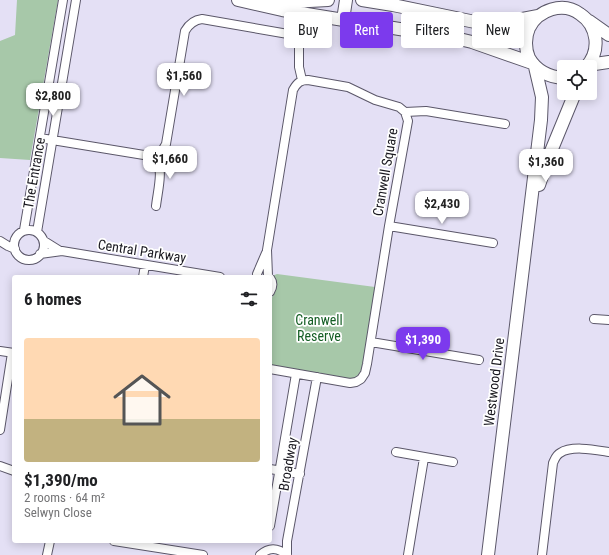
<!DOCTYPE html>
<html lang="en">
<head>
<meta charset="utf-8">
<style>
	:root { --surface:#fff; --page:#f2f2f2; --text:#202124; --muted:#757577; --line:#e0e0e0; --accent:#7c3aed }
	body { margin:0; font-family:"Roboto Condensed",sans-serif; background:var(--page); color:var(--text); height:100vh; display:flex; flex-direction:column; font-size:15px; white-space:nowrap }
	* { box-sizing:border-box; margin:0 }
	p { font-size:13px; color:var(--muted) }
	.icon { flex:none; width:22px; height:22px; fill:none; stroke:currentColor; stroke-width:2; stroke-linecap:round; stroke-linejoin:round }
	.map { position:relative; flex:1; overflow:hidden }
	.drawer { position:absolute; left:12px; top:275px; width:260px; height:268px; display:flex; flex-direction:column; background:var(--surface); border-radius:4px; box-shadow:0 2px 10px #0003 }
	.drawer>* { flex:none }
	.banner { position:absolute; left:284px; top:12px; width:265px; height:36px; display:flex; gap:8px }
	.controls { position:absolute; left:557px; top:60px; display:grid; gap:8px }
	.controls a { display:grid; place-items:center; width:40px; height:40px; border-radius:4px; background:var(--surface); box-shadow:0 2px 10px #0003; font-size:20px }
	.price { position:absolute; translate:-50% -34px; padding:0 9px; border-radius:8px; background:#fff; color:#222; font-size:13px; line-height:26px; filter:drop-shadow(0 1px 2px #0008) }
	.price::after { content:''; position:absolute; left:50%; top:24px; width:12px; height:9px; margin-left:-6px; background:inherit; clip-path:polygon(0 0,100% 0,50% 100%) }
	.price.on { background:var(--accent); color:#fff }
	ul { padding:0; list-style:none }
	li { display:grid; align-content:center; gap:8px; height:212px; padding:0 12px }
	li+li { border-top:1px solid var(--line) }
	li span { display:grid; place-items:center; height:124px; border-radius:4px; color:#555 }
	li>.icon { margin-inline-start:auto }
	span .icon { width:72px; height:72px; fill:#fffc; stroke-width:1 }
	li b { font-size:17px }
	h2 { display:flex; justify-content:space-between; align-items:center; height:48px; padding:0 12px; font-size:17px }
	.pill { padding:0 14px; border-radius:4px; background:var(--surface); box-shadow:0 2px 10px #0003; font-size:14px; line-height:36px }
	.pill.on { background:var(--accent); color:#fff }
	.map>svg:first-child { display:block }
</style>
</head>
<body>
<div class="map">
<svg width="609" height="555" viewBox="0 0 609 555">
	<rect width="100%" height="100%" fill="#e4e0f5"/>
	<!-- green -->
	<path fill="#a7c8a9" d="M17 0H58L30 160 0 158V41L15 35Z
		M277 274 375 287 362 369 356 378 347 381 270 368V301C276 291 279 286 272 276Z"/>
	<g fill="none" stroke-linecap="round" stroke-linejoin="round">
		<defs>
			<path id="street" d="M405 112 426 111 505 124
				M40 138 150 156H157L162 151 166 144 185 31C189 24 194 20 202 19L288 34 294 37 297 41 299 46V67L302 80
				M156 206C158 189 163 173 157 156
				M389 226 493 243
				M24 230 63 0
				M14 245a15 15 0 1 1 30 0a15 15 0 1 1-30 0Z
				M37 232 76 0
				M0 241 8 246 15 249
				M44 241 60 251
				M40 254 62 251 220 277
				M257 274 266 253
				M268 276 267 250 293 90C297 83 300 80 308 80L348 87 375 100 399 107 405 112 408 121 389 226 367 364 365 373 361 379 356 382 350 383 270 369
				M143 277 145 265
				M270 278C273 282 273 287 270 292
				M594 319 609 320
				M371 342 479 360
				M0 351 14 353
				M0 430 12 353
				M396 452 453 462
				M0 466 14 471
				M270 469 300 474
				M270 526 296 374
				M114 541 203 555
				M47 555 50 541
				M260 555C269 547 277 547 287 555
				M287 555V541L317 377
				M408 555 424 458
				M542 555 553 463C555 459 556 455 560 453 572 445 596 450 609 452"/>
			<path id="secondary" d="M238 0 282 10 455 38 472 42 532 63
				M362 0 393 5 475 22 488 23H500L538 16
				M269 1 291 2 328 0
				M343 20 346 0
				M589 21 609 35
				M588 65 609 62
				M564 78C549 77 537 72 529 58 525 49 525 37 529 28 538 10 563 1 580 14 598 26 601 51 586 67
				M539 185 547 161 575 93
				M488 555 541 120 542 97 535 67"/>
		</defs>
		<!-- street casing -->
		<use href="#street" stroke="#5b5769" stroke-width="10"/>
		<!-- secondary casing -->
		<use href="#secondary" stroke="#5b5769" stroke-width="14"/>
		<!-- street -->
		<use href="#street" stroke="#fff" stroke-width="8"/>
		<!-- secondary -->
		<use href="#secondary" stroke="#fff" stroke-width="12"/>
	</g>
	<g text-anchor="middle" stroke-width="3.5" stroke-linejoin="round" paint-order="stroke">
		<!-- street labels -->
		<g font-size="14" fill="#1a1920" stroke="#fff">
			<text transform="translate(385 172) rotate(-80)" y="5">Cranwell Square</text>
			<text transform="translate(34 173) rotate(-80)" y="5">The Entrance</text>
			<text transform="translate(142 251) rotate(9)" y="5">Central Parkway</text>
			<text transform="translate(494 382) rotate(-83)" y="5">Westwood Drive</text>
			<text transform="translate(288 464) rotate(-80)" y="5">Broadway</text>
		</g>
		<!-- park labels -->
		<g font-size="14" fill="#145e24" stroke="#fff">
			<text x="319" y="325">Cranwell<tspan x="319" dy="16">Reserve</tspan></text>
		</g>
	</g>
</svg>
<div class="controls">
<a><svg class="icon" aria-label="locate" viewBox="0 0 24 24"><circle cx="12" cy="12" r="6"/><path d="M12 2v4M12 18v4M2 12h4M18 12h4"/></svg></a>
</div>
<b class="price" style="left:184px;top:97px">$1,560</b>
<b class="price" style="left:53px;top:117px">$2,800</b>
<b class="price" style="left:170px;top:180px">$1,660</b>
<b class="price" style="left:546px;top:183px">$1,360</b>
<b class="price" style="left:442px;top:225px">$2,430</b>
<b class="price on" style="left:423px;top:361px">$1,390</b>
<div class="banner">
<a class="pill">Buy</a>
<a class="pill on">Rent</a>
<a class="pill">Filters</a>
<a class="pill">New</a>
</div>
<section class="drawer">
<h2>6 homes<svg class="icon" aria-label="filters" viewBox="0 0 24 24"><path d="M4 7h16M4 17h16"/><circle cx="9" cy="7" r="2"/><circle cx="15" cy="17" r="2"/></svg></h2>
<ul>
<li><span style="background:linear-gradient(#ffd9b3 65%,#c2b280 0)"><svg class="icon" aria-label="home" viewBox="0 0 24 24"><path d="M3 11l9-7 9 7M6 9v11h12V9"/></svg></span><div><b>$1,390/mo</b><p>2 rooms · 64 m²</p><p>Selwyn Close</p></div></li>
</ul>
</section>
</div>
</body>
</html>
